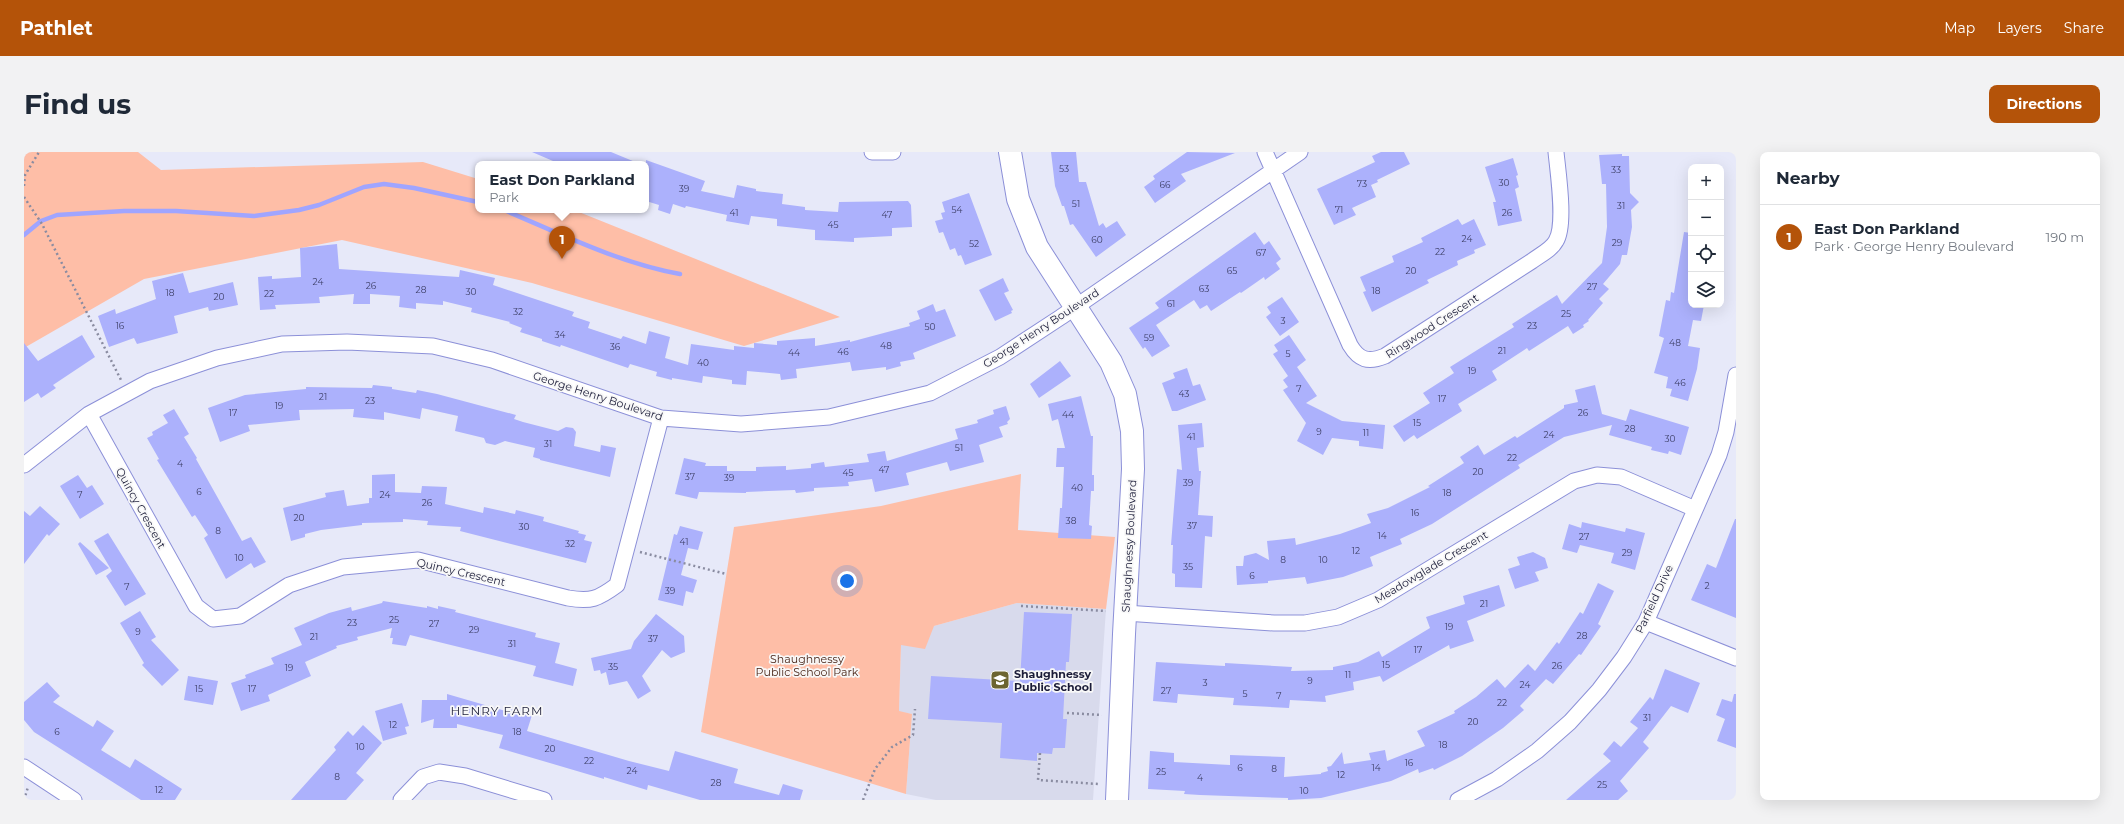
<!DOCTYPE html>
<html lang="en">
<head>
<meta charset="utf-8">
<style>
  :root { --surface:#fff; --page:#f2f2f3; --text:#1f2937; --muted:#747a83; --line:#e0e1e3; --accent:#b45309 }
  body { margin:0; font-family:Montserrat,sans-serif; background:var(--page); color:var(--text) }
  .controls { position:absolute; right:12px; top:12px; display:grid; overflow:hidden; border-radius:8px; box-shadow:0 4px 16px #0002 }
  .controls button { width:36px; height:36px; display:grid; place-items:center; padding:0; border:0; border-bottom:1px solid var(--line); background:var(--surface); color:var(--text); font:20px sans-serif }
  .you { position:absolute; left:823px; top:429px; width:14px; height:14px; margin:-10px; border:3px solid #fff; border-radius:50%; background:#1a73e8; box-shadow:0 0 0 6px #1a73e833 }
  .badge { display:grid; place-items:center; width:26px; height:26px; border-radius:50%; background:var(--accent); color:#fff; font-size:13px; font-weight:700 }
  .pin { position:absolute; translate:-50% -33px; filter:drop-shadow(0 1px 2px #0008) }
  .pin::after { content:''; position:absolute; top:21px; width:14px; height:12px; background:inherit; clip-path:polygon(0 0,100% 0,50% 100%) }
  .popup { position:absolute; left:451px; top:9px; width:174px; height:52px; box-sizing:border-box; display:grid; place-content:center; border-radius:8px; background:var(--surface); filter:drop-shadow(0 1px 3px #0005); font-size:13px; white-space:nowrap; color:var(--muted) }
  .popup b { font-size:15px; color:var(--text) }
  .popup::after { content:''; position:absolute; left:50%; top:100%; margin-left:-8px; border:8px solid transparent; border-top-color:var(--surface) }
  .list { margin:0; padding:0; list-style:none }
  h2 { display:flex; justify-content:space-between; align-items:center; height:52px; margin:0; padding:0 16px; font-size:17px }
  h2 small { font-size:13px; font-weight:400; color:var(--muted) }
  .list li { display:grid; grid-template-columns:26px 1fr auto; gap:12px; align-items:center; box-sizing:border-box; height:64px; padding:0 16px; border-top:1px solid var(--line) }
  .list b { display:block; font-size:15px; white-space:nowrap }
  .list p { margin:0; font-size:13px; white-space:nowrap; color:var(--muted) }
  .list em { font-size:13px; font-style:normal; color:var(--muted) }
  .icon { flex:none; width:22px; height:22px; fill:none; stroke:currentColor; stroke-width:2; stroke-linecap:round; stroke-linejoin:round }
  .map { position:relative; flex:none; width:1712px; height:648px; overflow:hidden; border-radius:8px }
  header { display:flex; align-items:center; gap:24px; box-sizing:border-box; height:56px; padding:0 20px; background:var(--accent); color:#fff }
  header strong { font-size:19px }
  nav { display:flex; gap:22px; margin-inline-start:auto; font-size:14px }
  .intro { display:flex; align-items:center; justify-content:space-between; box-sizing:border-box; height:96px; padding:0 24px }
  h1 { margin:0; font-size:28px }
  .button { padding:10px 18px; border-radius:8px; background:var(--accent); color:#fff; font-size:14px; font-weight:700 }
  main { display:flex; gap:24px; padding:0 24px }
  aside { flex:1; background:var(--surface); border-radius:8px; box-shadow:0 4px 16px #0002 }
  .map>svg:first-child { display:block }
  .built { fill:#d8daec }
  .green { fill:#febea7 }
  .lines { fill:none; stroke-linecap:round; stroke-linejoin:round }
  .stream { stroke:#a0a5ff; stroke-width:4.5 }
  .building { fill:#acb1fc }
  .street-casing { stroke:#8c90d8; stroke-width:17 }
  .secondary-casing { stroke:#8c90d8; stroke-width:24 }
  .path { stroke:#8a8ca1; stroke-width:2.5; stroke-dasharray:2 3; stroke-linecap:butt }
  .street { stroke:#fff; stroke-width:15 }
  .secondary { stroke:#fff; stroke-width:22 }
  .labels { text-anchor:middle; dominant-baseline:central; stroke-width:3.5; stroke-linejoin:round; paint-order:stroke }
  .number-label { font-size:9px; fill:#3f4169 }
  .street-label { font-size:11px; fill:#1b1c38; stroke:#f8f8f8 }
  .park-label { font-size:11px; fill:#431d0f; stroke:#f8f8f8 }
  .poi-label { font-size:11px; font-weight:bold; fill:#1b1c38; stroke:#f8f8f8; text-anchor:start }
  .neighbourhood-label { font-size:12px; letter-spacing:1px; fill:#1b1c38; stroke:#f8f8f8 }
</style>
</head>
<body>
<header>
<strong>Pathlet</strong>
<nav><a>Map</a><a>Layers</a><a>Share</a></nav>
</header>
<div class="intro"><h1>Find us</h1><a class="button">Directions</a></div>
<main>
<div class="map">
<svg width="1712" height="648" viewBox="0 0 1712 648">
  <rect width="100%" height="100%" fill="#e7e9f9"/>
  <path class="built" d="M993 451 1082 457 1069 648H912L882 642 888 562 875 560 877 493 910 474Z"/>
  <path class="green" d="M0 0H114L137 18 399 10 454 27V58H550L816 165 720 194 508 131 318 88 120 127 0 196Z
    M997 322 994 378 1091 385 1082 457 993 451 910 474 901 497 877 493 875 559 888 562 882 642 677 580 710 375 857 354Z"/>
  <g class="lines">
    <path class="stream" d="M480 58C537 82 595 111 656 122
      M0 83 17 69 33 63 100 59H152L230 64 275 58 295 53 340 35 360 32 390 36 454 50"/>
  </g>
  <path class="building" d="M508 0H587L616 12H536Z
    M1027 0H1052L1055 30H1062L1075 74 1079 71 1082 76 1093 69 1102 83 1072 105 1049 72 1046 73 1040 54H1038L1031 34Z
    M1163 0 1211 1 1157 22 1162 29 1131 51 1120 35 1131 27 1129 24Z
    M1357 0H1380L1386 12 1353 28 1354 30 1347 33 1352 45 1328 56 1332 63 1310 73 1293 37 1351 10 1348 4Z
    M1598 2V4H1605L1606 41 1615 50 1607 58 1608 75 1603 103H1598L1596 112 1579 132 1585 137 1575 147 1579 151 1564 168 1565 169 1559 173 1560 175 1549 182 1544 174 1505 199 1503 196 1468 219 1473 228 1434 252 1438 259 1393 287 1390 283 1380 290 1369 274 1406 251 1399 241 1430 221 1426 215 1490 175 1488 172 1533 143 1538 152 1578 111 1583 75 1582 32H1578L1575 3Z
    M1489 6 1494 23 1492 24 1495 35 1491 37 1498 69 1474 74 1469 50H1472L1461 15Z
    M622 8 681 29 677 39 710 46 713 33 732 37V39L759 42 758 52 781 55V58L814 60 815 50 884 49 887 53 888 75 868 76V84L830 86V90L791 88V78L753 74V67L727 64 725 73 702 69 703 63 662 54 661 56 649 52 646 62 634 58 635 53 622 49Z
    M945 41 968 103 941 113 937 103 934 104 931 96 926 98 919 80 915 81 911 69 919 67 917 61 921 60 918 50Z
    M1434 67 1438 73 1450 67 1462 93 1450 98 1451 101 1433 109 1434 113 1403 128 1405 131 1348 160 1339 140 1342 139 1336 125 1370 110 1368 104 1399 90 1397 86Z
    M1231 80 1240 93 1245 89 1257 107 1252 111 1256 117 1241 128 1240 125 1217 141 1216 140 1187 159 1183 153 1176 157 1170 148 1132 173 1146 194 1128 205 1121 195 1119 197 1105 176 1135 156 1131 151Z
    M1660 80 1667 81V153H1680L1677 169 1669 168 1664 194 1676 196 1673 217 1664 249 1646 244 1648 237 1642 236 1644 225 1630 221 1640 186 1635 184 1642 148 1646 149 1647 140 1650 141Z
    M313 92 315 117 435 125 436 118 471 126 469 133 550 160 548 164 566 170 564 176 597 187 599 184 622 192 625 179 646 185 641 206 664 213 667 192 710 198V194L730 196V191L753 193V189L791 186V194L826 188V190L886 174 885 171 896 167 893 159 909 152 912 160 921 157 932 184 889 201 891 207 876 210 877 214 862 218V215L828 219 826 210 772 217 773 226 757 228 756 222 723 219 722 233 708 232V228L679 224 678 231 648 226V228L632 224 633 220 606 212 604 216 537 193 536 195 518 189V187L496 180 498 176 485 171 486 170 447 160 448 156 419 149V153L392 151V157L375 155 376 144 346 142V152H329L330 142 295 145 296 151 251 153 252 157 236 158 234 125 248 124V127L277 125 276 96Z
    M159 121 165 141 209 130 214 153 185 159 184 155 150 164 154 181 113 192 110 186 85 195 74 164 91 157 92 162 132 147 128 129Z
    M979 126 985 139 980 141 989 158 987 159 988 161 971 169 955 138Z
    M1258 145 1275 170 1256 184 1242 165 1247 161 1243 155Z
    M58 183 71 205 29 233 32 236 17 246 14 241 0 250V191L14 209Z
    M1265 183 1282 208 1273 215 1293 244 1282 251 1318 269 1361 273 1359 297 1335 294V289L1308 286 1299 303 1273 289 1282 271 1259 238 1264 235 1259 228 1264 224 1249 202 1254 199 1250 193Z
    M1036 209 1047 224 1015 246 1006 232Z
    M1163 216 1169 234 1176 232 1182 248 1153 259H1148L1138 231 1151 226 1149 221Z
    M349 233 368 235V237L392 241 393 238 413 242 492 263 490 267 499 270 534 279 542 275 549 276 552 280 550 294 576 300 577 293 592 296 586 325 516 308V307L509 305 511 296 481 289 471 293 462 291 460 286 431 279 434 264 398 256 396 267 360 260V268L329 265 330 257 275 258 276 268 224 273 226 279 196 290 184 256 221 243 282 237V235L348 236Z
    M1571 233 1578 262 1602 269 1606 257 1665 275 1657 303 1645 299 1644 302 1627 298 1628 295 1585 283 1588 273 1540 285 1494 313 1496 316 1408 372 1376 387 1378 392 1346 405 1349 414 1319 425 1283 432 1281 425 1244 429V431L1213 433 1212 414H1219L1220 404 1232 401 1245 408 1243 389 1271 386 1272 393 1316 382 1347 371 1343 362 1364 356 1406 335 1404 334 1440 311 1436 305 1454 293 1460 303 1491 284 1493 286 1540 256V253L1554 250 1551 238Z
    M1057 244 1067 284H1069L1068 323H1070V339H1067L1065 373 1068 374 1067 387 1034 386 1036 356H1038L1040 315H1032L1033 296H1041L1034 267 1028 269 1024 252Z
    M982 254 986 267 983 270 984 272 975 275 979 285 955 293 960 310 926 319 923 310 882 321 885 333 851 340 848 327 824 330 825 334 790 336V339L772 341 771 338 722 340V341L675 340 673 347 651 342 660 306 682 311 681 314H703V319H732V315L762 314V318L787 316V312L800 310 801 315 845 310 843 302 861 299 863 309 934 287 931 277 954 271 953 268 970 262 969 258Z
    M150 257 165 282 160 285 173 306 172 307 218 389 227 385 242 410 230 416 227 411 202 427 180 386 184 383 171 363 168 365 133 308 135 307 123 286 129 283 128 280 144 271 139 263Z
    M1178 271 1180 295 1173 296 1175 319H1177L1174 363 1189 364 1188 385 1181 384 1178 436 1151 435V422L1148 421 1149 393H1147L1153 317 1158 318 1154 273Z
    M371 322V340L397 341 398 334 423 335 421 352 459 361 460 355 491 362 492 358 520 365 519 369 555 379 554 381 562 383 560 388 568 390 562 411 436 379 437 375 403 373 404 369 379 367V370L338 371V373L297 378 281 382V385L267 389 259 356 302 345 301 341 320 338 323 354 345 351V346H348V323Z
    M54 323 63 336 68 333 80 352 56 367 36 334Z
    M16 354 36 372 25 384 23 382 0 412V359L6 364Z
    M1711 367H1712V466L1667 448 1683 412 1692 416Z
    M1558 370 1601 380 1602 376 1621 381 1611 418 1587 411 1590 401 1556 393 1553 401 1538 397 1545 372 1557 376Z
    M656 374 679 380 674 398 664 396 657 423 673 428 669 441 662 439 659 454 634 448 650 382 653 383Z
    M84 381 122 442 101 454 82 424 88 419 70 389Z
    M56 390 85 416 72 423 54 392Z
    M1509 400 1521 406 1524 416 1511 420 1515 429 1491 437 1484 417 1496 413 1493 405Z
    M1574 431 1590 439 1574 472 1577 474 1557 503 1555 502 1529 532 1522 527 1496 554 1500 558 1479 576 1438 604 1410 618 1409 616 1395 621 1394 617 1367 629 1297 646 1264 648V646L1176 643 1160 642 1161 639 1124 637 1126 599 1150 601V610L1206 613V603L1261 605 1260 625 1297 622V621L1304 619 1303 615 1307 614 1318 600 1320 612 1347 608 1345 601 1361 598 1363 609 1401 594 1393 579 1431 561 1430 559 1452 545 1473 527 1481 536 1504 512 1511 519 1533 490 1535 492 1556 460 1559 462Z
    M1475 433 1481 454 1443 469 1450 489 1426 497 1425 493 1359 530 1356 524 1329 530 1330 538 1301 544 1302 550 1266 548 1265 556 1209 553 1210 546 1154 542 1153 551 1129 549 1132 510 1201 514V511L1268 515 1267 519 1309 518V515L1334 510 1355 499 1358 505 1406 476 1402 465 1441 452 1439 444Z
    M359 449 403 456V454L414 457V454L432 458 431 460 512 481 511 485 536 491 531 511 553 517 549 534 509 524 512 514 386 483 382 494 368 492 369 486H366L368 476 333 485 334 488 312 494 313 496 281 510 287 524 244 543 246 549 217 559 207 531 222 526 221 523 250 512 247 506 278 493 270 476 305 461 327 455 328 459 358 451Z
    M116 459 132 485 127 488 155 518 138 534 118 513 120 511 96 471Z
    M1000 460 1048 462 1045 510H1042L1039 567H1043L1041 596H1029L1028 602 1013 601V609L976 606 978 571 904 567 907 524 996 529Z
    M632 462 660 484 661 500 647 506 638 498 618 524 627 539 614 547 603 529 585 533 582 520 577 522 576 518 570 519 567 506 607 497 610 489Z
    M1641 517 1676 531 1664 561 1647 554 1619 590 1625 596 1596 629 1604 639 1594 648H1542L1587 609 1579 602 1590 589 1597 595 1614 576 1606 570 1626 545 1629 548Z
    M164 524 194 529 189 553 160 548Z
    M23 530 36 544 29 550 69 575 73 568 90 579 77 598 106 616 111 607 158 637 151 648H117L10 580 0 568V550Z
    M423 542 485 560 486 557 508 563 503 579 605 609 645 619 651 599 714 617 710 631 755 643 759 632 779 638 776 648H676L624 633 623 638 580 625V627L475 596 479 583 433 572V576H409L410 567 397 571 398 548H423Z
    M1710 542H1712V596L1693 589 1701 567 1692 563 1698 547 1708 550Z
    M378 551 385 574 381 575 383 582 359 589 351 559Z
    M339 573 358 591 332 621 340 628 322 648H267L312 598 310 595 324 579 329 584Z"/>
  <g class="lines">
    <g class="street-casing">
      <path id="street" d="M848 0H869
        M1241 0 1326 193C1335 208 1344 211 1361 204L1508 109C1516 103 1528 97 1532 89 1542 73 1534 21 1532 0
        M65 262 172 454 189 467 216 464 265 433 319 415 394 408 544 446C567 450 574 447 593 433L637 266
        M0 313 65 262 126 229 193 206 258 192 323 190 409 194 468 208 637 266 717 272 805 265 906 241 976 205 1037 165 1276 0
        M1101 461 1250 471H1281L1314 465 1354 448 1550 329 1573 323 1597 325 1671 357
        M1622 470 1712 506
        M0 615 50 648
        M377 648 399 625 415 620 441 624 520 648
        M1434 648 1473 627 1513 599 1546 570 1575 538 1600 505 1622 470 1695 303 1702 280 1712 223"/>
    </g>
    <g class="secondary-casing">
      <path id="secondary" d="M986 0 994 47 1013 95 1087 210 1101 242 1108 279 1109 317 1100 482 1093 648"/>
    </g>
    <path class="path" d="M0 34 1 23 15 0
      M0 45 18 72 97 228
      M616 400 702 422
      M997 454 1082 459
      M1043 561 1078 563
      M1016 601 1014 628 1074 632
      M0 648 4 635
      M839 648 851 617 868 595 889 583 891 557"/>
    <use href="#street" class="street"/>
    <use href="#secondary" class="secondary"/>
  </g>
  <defs>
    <g id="school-square" transform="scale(1)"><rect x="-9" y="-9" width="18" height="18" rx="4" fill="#6c6430" stroke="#f8f8f8"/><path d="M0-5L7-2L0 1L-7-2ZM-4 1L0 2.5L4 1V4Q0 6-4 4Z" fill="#fff"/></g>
  </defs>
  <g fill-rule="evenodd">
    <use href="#school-square" x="976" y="528"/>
  </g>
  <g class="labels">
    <g class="number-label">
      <text x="1040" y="16">53</text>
      <text x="1592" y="17">33</text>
      <text x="1480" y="30">30</text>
      <text x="1338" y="31">73</text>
      <text x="1141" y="32">66</text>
      <text x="660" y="36">39</text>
      <text x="1052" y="51">51</text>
      <text x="1597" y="53">31</text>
      <text x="933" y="57">54</text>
      <text x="1315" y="57">71</text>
      <text x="710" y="60">41</text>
      <text x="1483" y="60">26</text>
      <text x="863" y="62">47</text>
      <text x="809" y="72">45</text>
      <text x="1443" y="86">24</text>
      <text x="1073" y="87">60</text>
      <text x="1593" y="90">29</text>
      <text x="950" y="91">52</text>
      <text x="1416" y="99">22</text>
      <text x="1237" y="100">67</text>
      <text x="1208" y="118">65</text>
      <text x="1387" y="118">20</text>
      <text x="294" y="129">24</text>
      <text x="347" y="133">26</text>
      <text x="1568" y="134">27</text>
      <text x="1180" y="136">63</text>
      <text x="397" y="137">28</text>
      <text x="1352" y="138">18</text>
      <text x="447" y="139">30</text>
      <text x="146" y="140">18</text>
      <text x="245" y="141">22</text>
      <text x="195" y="144">20</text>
      <text x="1147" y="151">61</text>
      <text x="494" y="159">32</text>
      <text x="1542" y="161">25</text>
      <text x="1259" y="168">3</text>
      <text x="96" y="173">16</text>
      <text x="1508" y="173">23</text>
      <text x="906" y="174">50</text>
      <text x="536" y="182">34</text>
      <text x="1125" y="185">59</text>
      <text x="1651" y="190">48</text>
      <text x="862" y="193">48</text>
      <text x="591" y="194">36</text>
      <text x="1478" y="198">21</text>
      <text x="819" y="199">46</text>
      <text x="770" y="200">44</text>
      <text x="1264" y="201">5</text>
      <text x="679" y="210">40</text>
      <text x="1448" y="218">19</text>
      <text x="1656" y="230">46</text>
      <text x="1275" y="236">7</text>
      <text x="1160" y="241">43</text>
      <text x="299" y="244">21</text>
      <text x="1418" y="246">17</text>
      <text x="346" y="248">23</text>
      <text x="255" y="253">19</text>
      <text x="209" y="260">17</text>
      <text x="1559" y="260">26</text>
      <text x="1044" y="262">44</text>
      <text x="1393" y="270">15</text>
      <text x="1606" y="276">28</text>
      <text x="1295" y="279">9</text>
      <text x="1342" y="280">11</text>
      <text x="1525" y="282">24</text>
      <text x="1167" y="284">41</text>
      <text x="1646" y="286">30</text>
      <text x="524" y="291">31</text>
      <text x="935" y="295">51</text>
      <text x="1488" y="305">22</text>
      <text x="156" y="311">4</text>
      <text x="860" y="317">47</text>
      <text x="1454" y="319">20</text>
      <text x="824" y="320">45</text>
      <text x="666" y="324">37</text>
      <text x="705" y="325">39</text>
      <text x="1164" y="330">39</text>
      <text x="1053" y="335">40</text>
      <text x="175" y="339">6</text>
      <text x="1423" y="340">18</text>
      <text x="56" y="342">7</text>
      <text x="361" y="342">24</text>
      <text x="403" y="350">26</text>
      <text x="1391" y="360">16</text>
      <text x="275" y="365">20</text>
      <text x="1047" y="368">38</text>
      <text x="1168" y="373">37</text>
      <text x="500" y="374">30</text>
      <text x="194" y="378">8</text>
      <text x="1358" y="383">14</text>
      <text x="1560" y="384">27</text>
      <text x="660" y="389">41</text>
      <text x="546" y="391">32</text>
      <text x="1332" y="398">12</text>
      <text x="1603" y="400">29</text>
      <text x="215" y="405">10</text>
      <text x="1259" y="407">8</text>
      <text x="1299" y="407">10</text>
      <text x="1164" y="414">35</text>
      <text x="1228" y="423">6</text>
      <text x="1683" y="433">2</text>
      <text x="103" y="434">7</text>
      <text x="646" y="438">39</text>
      <text x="1460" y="451">21</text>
      <text x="370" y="467">25</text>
      <text x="328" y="470">23</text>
      <text x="410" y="471">27</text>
      <text x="1425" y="474">19</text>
      <text x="450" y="477">29</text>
      <text x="114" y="479">9</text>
      <text x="1558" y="483">28</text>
      <text x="290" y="484">21</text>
      <text x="629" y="486">37</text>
      <text x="488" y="491">31</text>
      <text x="1394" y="497">17</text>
      <text x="1362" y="512">15</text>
      <text x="1533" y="513">26</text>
      <text x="589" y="514">35</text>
      <text x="265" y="515">19</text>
      <text x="1324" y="522">11</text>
      <text x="1286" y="528">9</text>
      <text x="1181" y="530">3</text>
      <text x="1501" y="532">24</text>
      <text x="175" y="536">15</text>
      <text x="228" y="536">17</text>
      <text x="1142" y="538">27</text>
      <text x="1221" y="541">5</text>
      <text x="1255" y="543">7</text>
      <text x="1478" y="550">22</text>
      <text x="1623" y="565">31</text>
      <text x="1449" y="569">20</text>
      <text x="369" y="572">12</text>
      <text x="33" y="579">6</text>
      <text x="493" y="579">18</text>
      <text x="1419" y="592">18</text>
      <text x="336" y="594">10</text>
      <text x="526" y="596">20</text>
      <text x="565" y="608">22</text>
      <text x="1385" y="610">16</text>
      <text x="1216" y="615">6</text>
      <text x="1352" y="615">14</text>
      <text x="1250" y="616">8</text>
      <text x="608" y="618">24</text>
      <text x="1137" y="619">25</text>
      <text x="1317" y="622">12</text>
      <text x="313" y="624">8</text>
      <text x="1176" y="625">4</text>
      <text x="692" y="630">28</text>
      <text x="1578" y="632">25</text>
      <text x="135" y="637">12</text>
      <text x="1280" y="638">10</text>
    </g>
    <g class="street-label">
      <text transform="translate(1408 174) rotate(-33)">Ringwood Crescent</text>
      <text transform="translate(1017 176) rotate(-33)">George Henry Boulevard</text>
      <text transform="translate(574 244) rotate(18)">George Henry Boulevard</text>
      <text transform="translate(117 356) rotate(61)">Quincy Crescent</text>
      <text transform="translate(1105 394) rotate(-87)">Shaughnessy Boulevard</text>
      <text transform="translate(1407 415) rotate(-31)">Meadowglade Crescent</text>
      <text transform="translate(437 420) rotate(13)">Quincy Crescent</text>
      <text transform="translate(1630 447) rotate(-65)">Parfield Drive</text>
    </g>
    <g class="park-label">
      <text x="783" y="507">Shaughnessy<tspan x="783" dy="13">Public School Park</tspan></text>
    </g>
    <g class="poi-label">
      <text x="990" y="522">Shaughnessy<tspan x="990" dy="13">Public School</tspan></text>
    </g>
    <g class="neighbourhood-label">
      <text x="473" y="558">HENRY FARM</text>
    </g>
  </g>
</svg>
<div class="controls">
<button>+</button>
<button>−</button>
<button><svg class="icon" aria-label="locate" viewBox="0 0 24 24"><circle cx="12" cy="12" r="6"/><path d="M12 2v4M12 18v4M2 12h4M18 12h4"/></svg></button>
<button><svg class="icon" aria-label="layers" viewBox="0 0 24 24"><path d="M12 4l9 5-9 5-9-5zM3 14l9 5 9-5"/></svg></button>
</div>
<div class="you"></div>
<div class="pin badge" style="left:538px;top:107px">1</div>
<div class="popup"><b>East Don Parkland</b>Park</div>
</div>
<aside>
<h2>Nearby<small></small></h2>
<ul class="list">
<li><span class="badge">1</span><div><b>East Don Parkland</b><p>Park · George Henry Boulevard</p></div><em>190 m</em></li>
</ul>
</aside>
</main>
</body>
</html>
